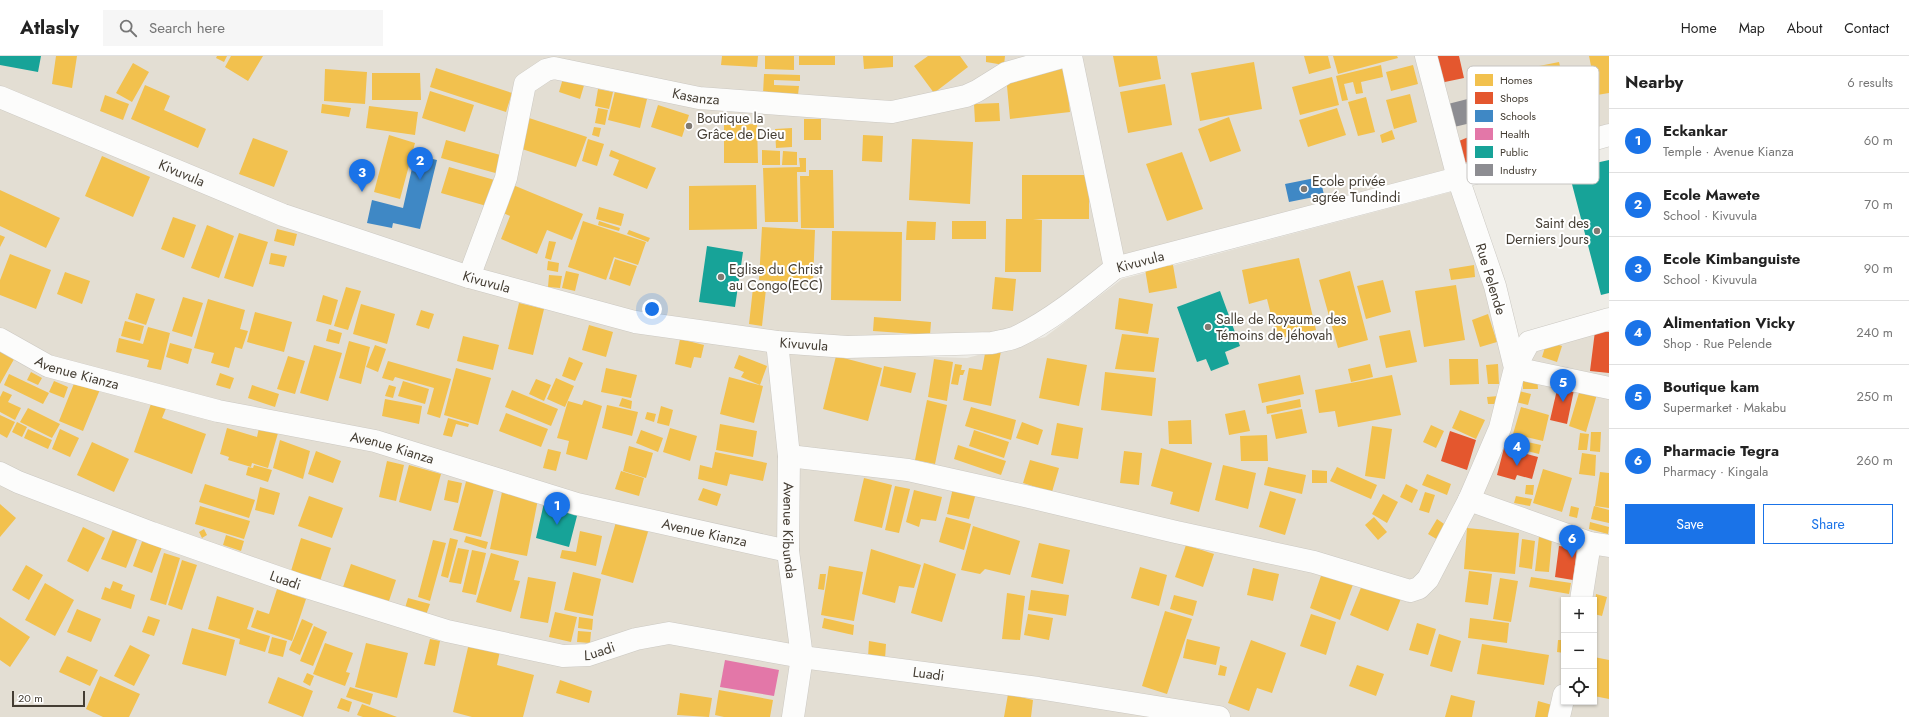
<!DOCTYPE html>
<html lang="en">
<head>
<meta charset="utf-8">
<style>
  :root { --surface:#fff; --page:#f6f6f6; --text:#222; --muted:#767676; --line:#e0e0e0; --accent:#1a73e8 }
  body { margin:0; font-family:Jost,sans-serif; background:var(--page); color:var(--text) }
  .controls { position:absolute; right:12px; bottom:12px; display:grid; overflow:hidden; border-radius:0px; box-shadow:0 1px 3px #0004 }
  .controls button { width:36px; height:36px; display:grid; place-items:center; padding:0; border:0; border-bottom:1px solid var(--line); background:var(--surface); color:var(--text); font:20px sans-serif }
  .scale { position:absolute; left:12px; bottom:10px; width:73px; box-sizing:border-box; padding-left:4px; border:2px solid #443d33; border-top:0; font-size:11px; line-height:14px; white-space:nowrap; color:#443d33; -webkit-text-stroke:3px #fff; paint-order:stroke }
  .you { position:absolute; left:652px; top:253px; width:14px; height:14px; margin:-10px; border:3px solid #fff; border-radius:50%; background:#1a73e8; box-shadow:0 0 0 6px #1a73e833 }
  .badge { display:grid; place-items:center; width:26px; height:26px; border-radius:50%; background:var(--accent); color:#fff; font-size:13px; font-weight:700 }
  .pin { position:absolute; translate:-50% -33px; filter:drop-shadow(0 1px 2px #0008) }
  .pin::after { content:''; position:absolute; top:21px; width:14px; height:12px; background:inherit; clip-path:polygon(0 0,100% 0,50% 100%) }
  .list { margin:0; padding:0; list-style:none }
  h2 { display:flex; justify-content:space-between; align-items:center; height:52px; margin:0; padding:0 16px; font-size:17px }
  h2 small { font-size:13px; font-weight:400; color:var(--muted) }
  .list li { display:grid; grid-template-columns:26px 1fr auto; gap:12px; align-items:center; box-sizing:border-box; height:64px; padding:0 16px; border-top:1px solid var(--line) }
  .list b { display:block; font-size:15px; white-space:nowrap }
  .list p { margin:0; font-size:13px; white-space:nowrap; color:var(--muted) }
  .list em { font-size:13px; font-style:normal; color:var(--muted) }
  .actions { display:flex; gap:8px; padding:12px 16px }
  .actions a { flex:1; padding:9px 0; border:1px solid var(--accent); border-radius:0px; text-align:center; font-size:14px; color:var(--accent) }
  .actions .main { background:var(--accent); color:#fff }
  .icon { flex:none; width:22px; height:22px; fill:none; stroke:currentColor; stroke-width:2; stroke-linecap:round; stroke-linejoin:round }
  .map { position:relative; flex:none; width:1609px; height:661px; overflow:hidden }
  header { display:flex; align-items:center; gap:24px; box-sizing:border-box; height:56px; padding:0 20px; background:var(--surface); border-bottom:1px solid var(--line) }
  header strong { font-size:19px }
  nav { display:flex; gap:22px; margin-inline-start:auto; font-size:14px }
  .search { width:280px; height:36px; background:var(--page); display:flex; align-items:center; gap:10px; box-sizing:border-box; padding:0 14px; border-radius:0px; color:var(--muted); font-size:15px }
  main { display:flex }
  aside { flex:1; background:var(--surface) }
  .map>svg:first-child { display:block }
  .residential { fill:#e3ded3; fill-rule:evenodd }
  .homes { fill:#f2c14e }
  .shops { fill:#e4572e }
  .schools { fill:#3f88c5 }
  .health { fill:#e377a8 }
  .public { fill:#17a398 }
  .industry { fill:#8d8d92 }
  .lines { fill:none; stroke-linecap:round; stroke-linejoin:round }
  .minor-casing { stroke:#cbc8c2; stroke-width:23 }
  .minor { stroke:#fcfcfb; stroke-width:22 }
  .poi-dot { fill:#807a72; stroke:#fff; stroke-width:1.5 }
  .labels { text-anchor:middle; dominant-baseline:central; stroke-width:4; stroke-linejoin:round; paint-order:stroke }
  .street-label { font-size:14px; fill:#443d33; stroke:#fff }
  .poi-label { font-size:14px; fill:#443d33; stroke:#fff; text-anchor:start }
  .key { fill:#fff; stroke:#c7c5c2; stroke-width:1 }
  .key-label { font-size:11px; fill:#443d33 }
</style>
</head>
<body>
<header>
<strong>Atlasly</strong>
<div class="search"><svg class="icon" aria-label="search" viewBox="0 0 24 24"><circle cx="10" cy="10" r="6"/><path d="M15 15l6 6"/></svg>Search here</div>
<nav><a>Home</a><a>Map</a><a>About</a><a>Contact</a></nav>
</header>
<main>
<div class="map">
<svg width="1609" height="661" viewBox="0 0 1609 661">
  <rect width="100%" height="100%" fill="#eeece6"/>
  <path class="residential" d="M0 0H1609V78L1115 212 1014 282 777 286 469 221 27 60 265 164 375 202 516 242 787 296 967 302 1045 281 1122 223 1462 133 1515 312 1529 286 1609 263V661H0ZM1564 544H1594V646H1564Z"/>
  <path class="homes" d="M56 0H77L72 32 52 28Z
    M217 0H227L224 6 216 2Z
    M231 0H263L248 25 225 11Z
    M722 0H758L757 11 721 9Z
    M765 0H794V14L765 13Z
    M799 0H835V9H799Z
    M863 0H893V11L864 13Z
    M928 0H960L968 11 934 37 914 10Z
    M986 0H1005L1004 9 986 6Z
    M1113 0H1157L1161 23 1119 31Z
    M1304 0H1328L1331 12 1309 18Z
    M1333 0H1397L1398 2 1338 18Z
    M1589 0H1609V37L1597 39Z
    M1254 6 1262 53 1200 65 1191 17Z
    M1559 6 1564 27 1543 31 1539 10Z
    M133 7 149 16 132 46 116 37Z
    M1381 9 1383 21 1361 26 1363 37 1356 38 1353 26 1344 28 1348 44 1342 45 1336 20Z
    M1413 9 1418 28 1391 35 1386 16Z
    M436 12 512 37 506 56 430 31Z
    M1065 12 1070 56 1010 63 1006 19Z
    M325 13 367 16 365 48 324 45Z
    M372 17H420L421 44H372Z
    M764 18 800 19V25L774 24V29L799 30 798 39 763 38Z
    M564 19 585 26 580 43 559 36Z
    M1332 21 1339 49 1300 59 1292 31Z
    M1165 28 1172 69 1128 77 1120 36Z
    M145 29 170 40 164 54 206 73 198 92 131 63Z
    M598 33 613 36 609 53 595 50Z
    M430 35 474 49 465 76 422 62Z
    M615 35 647 43 640 72 608 64Z
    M1410 38 1417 66 1394 73 1386 44Z
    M105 39 129 48 123 64 100 55Z
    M1366 41 1375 76 1358 80 1348 46Z
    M999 47 1000 65 975 66 974 48Z
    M322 48 351 52 349 61 321 57Z
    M658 49 689 59 682 81 651 71Z
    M369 50 418 56 415 79 366 72Z
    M598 52 608 54 605 69 595 67Z
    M1337 52 1346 79 1308 91 1299 64Z
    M1229 61 1241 95 1210 106 1198 73Z
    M529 62 587 81 576 111 519 92Z
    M804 63H821V84H804Z
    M757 68 758 107H724V69Z
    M594 71 601 72 599 81 592 79Z
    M792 72V91L776 92 775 73Z
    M1392 74 1395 83 1382 87 1380 79Z
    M389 79 415 87 400 143 374 136Z
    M863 79 883 80 882 106 862 105Z
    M253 82 288 95 274 131 239 118Z
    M588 83 604 88 597 110 582 105Z
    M912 83 973 86 970 148 909 144Z
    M446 84 504 100 499 118 441 102Z
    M611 94 656 112 647 133 613 119 619 104 609 100Z
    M762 94 780 95V109H762Z
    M783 95 797 96V109H782Z
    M1182 96 1203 153 1167 165 1146 108Z
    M102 100 150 121 133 161 85 140Z
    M799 102H806V116H797L798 166H765L763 112 800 111Z
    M449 111 498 125 490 151 441 137Z
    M809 114H833L834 172H801L800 120H809Z
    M1022 119H1089V163H1033L1042 164 1041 216H1005L1006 163H1022Z
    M513 129 583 158 572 184 547 174 537 198 501 183 510 160 501 156Z
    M756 129 757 173 689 174V130Z
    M0 134 60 162 46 192 0 170Z
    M599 151 624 158 621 170 596 163Z
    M173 161 196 169 184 202 161 193Z
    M583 165 646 186 638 209 614 201 606 224 568 211Z
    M599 165 620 172 619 175 598 169Z
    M907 165 936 166 935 184H906Z
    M952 165H986V183H952Z
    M207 169 234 180 219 222 191 212Z
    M762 171 815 174 813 228 759 224Z
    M277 173 297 178 294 190 274 185Z
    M629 174 650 182 648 186 627 178Z
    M832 175 902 176 901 245 831 244Z
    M239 177 268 186 253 231 224 222Z
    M0 179 5 181 0 191Z
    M549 185 556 186 551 204 545 202Z
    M271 197 287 200 284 211 269 208Z
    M10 198 51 214 36 253 0 239V224Z
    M1299 202 1316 274 1277 283 1267 243 1249 248 1242 214Z
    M615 203 637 210 630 230 609 223Z
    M548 205 559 207 558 216 547 214Z
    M1173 209 1177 232 1149 237 1145 213Z
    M1474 209 1475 221 1451 224 1449 213Z
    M566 215 579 218 575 235 562 232Z
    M1350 215 1368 284 1338 292 1319 224Z
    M65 216 90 225 82 248 57 238Z
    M549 219 562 220 560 232 548 231Z
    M995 221 1016 223 1013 255 992 253Z
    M1383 224 1391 256 1366 263 1357 230Z
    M1456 229 1465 284 1424 291 1415 235Z
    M346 231 361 235 348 274 334 270Z
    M753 232 766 233 762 270 749 268Z
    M136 237 155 243 146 269 128 263Z
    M323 239 338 244 331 269 316 265Z
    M183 241 203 247 192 281 172 275Z
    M1119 242 1153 248 1148 278 1115 273Z
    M208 243 245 254 240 273 248 275 242 293 235 291 229 312 211 307 214 297 194 292Z
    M519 247 544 253 533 299 508 293Z
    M361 248 395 258 387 288 353 278Z
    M421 254 434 258 429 273 416 269Z
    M255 256 292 266 284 296 247 286Z
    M1488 258 1497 286 1480 291 1472 264Z
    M874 261 931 266 930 279 873 275Z
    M125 265 144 270 140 285 121 280Z
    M589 269 613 276 606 301 582 294Z
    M148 271 170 277 161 314 147 311 149 304 116 296 119 282 143 288Z
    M329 273 342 277 339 288 326 285Z
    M1410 274 1417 306 1386 312 1379 280Z
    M1122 278 1159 282 1154 316 1115 313Z
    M463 280 499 289 493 314 457 305Z
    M680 283 704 289 701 302 694 301 691 312 675 308Z
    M349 285 370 291 361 328 339 322Z
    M1547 285 1562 290 1557 306 1542 301Z
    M170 287 192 293 188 308 166 301Z
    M0 289 17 298 0 328Z
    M314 289 342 297 328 345 300 337Z
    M375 289 386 293 378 316 366 311Z
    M986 292 1001 295 991 350 963 344 969 312 982 314Z
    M739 299 767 310 760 329 741 321 744 316 734 312Z
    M288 300 305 305 295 338 277 333Z
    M836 300 882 312 868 365 823 353Z
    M569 301 583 307 575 325 562 320Z
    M1047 302 1087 309 1079 350 1039 342Z
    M934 303 953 306 947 345 928 341Z
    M1449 303H1478L1479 328 1450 329Z
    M388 305 451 323 440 362 427 358 434 332 395 321 393 325 382 322Z
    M955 308 962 309 961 314H965L963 319H960L958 329 951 328Z
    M1370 308 1373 321 1351 326 1348 313Z
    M1498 308 1499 328H1488L1486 309Z
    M884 310 916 317 911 337 880 330Z
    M456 312 491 322 478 369 444 359Z
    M606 312 637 319 631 342 601 336Z
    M31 316 42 322 38 329 27 324Z
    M1105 316 1156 322 1152 360 1101 354Z
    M220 317 234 322 230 333 216 329Z
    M9 318 49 337 43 348 4 329Z
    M1300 319 1304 338 1262 347 1258 328Z
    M1392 319 1401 359 1338 371 1335 355 1319 357 1315 334Z
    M77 320 101 331 83 375 59 365Z
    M1523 320H1537L1538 333H1523Z
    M729 321 763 330 754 367 720 358Z
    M556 322 574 330 565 351 547 343Z
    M536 323 551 329 544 345 529 338Z
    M54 325 68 331 64 342 49 336Z
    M403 325 429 333 425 348 398 340Z
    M252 329 279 338 275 351 248 342Z
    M389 329 396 331 393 342 385 340Z
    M1581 330 1598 335 1586 376 1569 370Z
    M512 334 558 353 551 370 505 351Z
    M3 335 12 339 8 346 21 352 15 364 0 356V341Z
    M1519 335 1531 338 1528 349 1516 346Z
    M1499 340 1500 348H1488L1487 341Z
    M622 342 632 345 631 353 619 350Z
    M385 343 422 350 419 368 382 360Z
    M1300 343 1301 351 1267 358 1266 350Z
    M584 344 602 350 587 404 566 398 569 385 557 382 568 345 582 349Z
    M927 344 947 349 935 408 915 404Z
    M152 345 167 350 162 362 206 378 192 418 134 396Z
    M607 349 638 356 632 380 602 372Z
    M661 350 673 354 669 370 657 367Z
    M971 351 1016 364 1011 384 965 370Z
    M1521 351 1549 359 1543 385 1513 378Z
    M28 352 60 368 52 382 20 366Z
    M1302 353 1307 377 1276 383 1271 359Z
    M1245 354 1250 375 1229 379 1225 358Z
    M1460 354 1485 364 1476 383 1452 372Z
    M647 356 656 358 654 366 645 363Z
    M506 357 548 373 541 391 499 375Z
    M0 359 15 366 7 382 0 378Z
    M448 362 469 368 468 371 456 368 452 381 443 379Z
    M1191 364 1192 388H1169L1168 365Z
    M17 366 27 371 22 381 12 376Z
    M1022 366 1043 374 1038 389 1016 382Z
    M1057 367 1083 372 1078 403 1051 399Z
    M720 368 757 375 753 401 716 394Z
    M1431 369 1444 375 1436 392 1423 386Z
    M1372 370 1392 373 1385 423 1365 420Z
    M227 372 257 381 259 372 278 377 268 412 252 407 251 411 228 404 229 401 220 398Z
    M670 372 697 380 690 405 663 396Z
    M28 373 52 384 48 393 24 382Z
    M60 373 79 382 70 401 52 393Z
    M641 374 663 382 658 396 636 387Z
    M974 374 1009 386 1004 402 969 390Z
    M1591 376H1601L1600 396 1590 395Z
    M1580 377 1589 378 1587 394H1578Z
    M1267 379 1268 405H1241L1240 380Z
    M1505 381 1541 389 1539 398 1503 389Z
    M280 384 310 395 303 423 273 412Z
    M92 386 129 403 114 436 77 419Z
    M958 389 1006 405 1001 419 954 403Z
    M629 390 653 397 646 422 623 415Z
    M1161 392 1212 407 1199 456 1170 448 1173 436 1151 430Z
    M548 393 561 396 556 415 543 412Z
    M316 395 341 405 333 427 308 418Z
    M1124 395 1142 397 1139 429 1120 427Z
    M715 396 767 407 763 425 730 418 727 430 698 423 700 409 712 412Z
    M1582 397 1596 399 1595 420 1579 418Z
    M1030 404 1059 412 1052 436 1023 427Z
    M387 405 404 409 396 445 379 441Z
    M254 409 272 414 268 426 246 419 248 411 253 412Z
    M409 409 441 418 431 455 399 446Z
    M1223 409 1256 417 1248 453 1215 444Z
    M1268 411 1306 419 1302 438 1264 429Z
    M1337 411 1377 429 1371 443 1330 425Z
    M1543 413 1572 422 1562 456 1533 447Z
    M1312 414 1327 415V427H1312Z
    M621 415 644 422 639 440 615 433Z
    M1600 416 1609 417V452L1595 450Z
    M1427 418 1451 428 1447 439 1422 429Z
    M467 422 495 429 481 481 453 474Z
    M864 422 892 429 882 472 854 465Z
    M448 424 462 427 458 447 444 444Z
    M205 428 255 444 249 462 199 446Z
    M1406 428 1418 434 1412 447 1400 441Z
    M1526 429H1534L1533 439 1525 438Z
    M895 430 910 433 899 477 885 474Z
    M260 431 280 437 274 459 255 454Z
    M703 432 721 438 717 450 698 444Z
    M953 432 976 437 969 463 947 458Z
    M914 434 942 441 936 465 921 463 919 471 906 466Z
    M1270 435 1296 443 1285 479 1259 471Z
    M502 436 539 438 527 500 490 493Z
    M1425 436 1435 439 1429 457 1419 454Z
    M1383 438 1398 446 1387 467 1372 458Z
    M309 440 343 452 332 482 298 470Z
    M1516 440 1532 443 1530 450 1514 447Z
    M0 448 16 462 0 481Z
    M200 450 250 465 244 483 195 468Z
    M1571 450 1579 452 1577 462 1569 460Z
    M1594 450 1609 454V467L1591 463Z
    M618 459 650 469 633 527 601 518Z
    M946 461 971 468 964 494 939 486Z
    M1374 461 1387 476 1378 484 1365 469Z
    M1437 463 1447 470 1438 484 1428 478Z
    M1590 466 1609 471 1608 478 1589 473Z
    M973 470 1020 485 1010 519 985 513 980 518 961 514Z
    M83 471 105 482 88 516 67 505Z
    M114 471 138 481 126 512 101 503Z
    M1467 472 1519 477 1515 518 1464 513Z
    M204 473 207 479 202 482 199 476Z
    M580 475 602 480 596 510 560 502 562 494 576 496Z
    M226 479 244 485 241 495 223 489Z
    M466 480 488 486 486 493 464 486Z
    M1539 480 1552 482 1549 516 1535 515Z
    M301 482 331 492 320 525 291 515Z
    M450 482 458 484 448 522 441 520Z
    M143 483 162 491 152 517 133 510Z
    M1522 483 1535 485 1532 513 1519 511Z
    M433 484 446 487 430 545 418 541Z
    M1039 487 1070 494 1063 528 1031 521Z
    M1186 489 1214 498 1203 531 1175 521Z
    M458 492 469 494 461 528 449 526Z
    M871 493 921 509 914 532 899 530 895 547 862 538Z
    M472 494 486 497 476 539 462 536Z
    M164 497 180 502 166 549 150 544Z
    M491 497 519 505 514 524 520 525 511 556 476 546Z
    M182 504 197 509 182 554 168 549Z
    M924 507 956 518 942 566 911 557Z
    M351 508 396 524 388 548 343 531Z
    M26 509 43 519 29 544 12 534Z
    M829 510 863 516 854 565 821 559Z
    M1140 511 1167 519 1159 550 1131 542Z
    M1324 511 1355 523 1340 564 1310 552Z
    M1253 512 1279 518 1273 545 1247 539Z
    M1469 515 1492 518 1488 549 1465 546Z
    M573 516 601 523 593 560 564 554Z
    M820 518H826L824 534 818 533Z
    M528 521 556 526 548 567 520 562Z
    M1531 521 1571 527 1569 538 1529 531Z
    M1500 522 1518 525 1511 566 1493 563Z
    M1364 524 1402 540 1388 575 1350 559Z
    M113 525 123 529 121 534 135 539 131 553 101 543 105 531 110 533Z
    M45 527 74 544 55 580 25 564Z
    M277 533 306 543 292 585 251 571 257 554 269 558Z
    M1031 534 1069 539 1066 560 1028 554Z
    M1007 537 1025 540 1020 584 1002 583Z
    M1596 538 1607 541 1602 560 1594 558Z
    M1174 539 1197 545 1193 560 1170 553Z
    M217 540 254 552 247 573 270 580 265 596 239 588 240 583 208 573Z
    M408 542 430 548 426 559 405 552Z
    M77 553 101 563 91 586 67 576Z
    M1165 555 1192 563 1167 638 1142 630Z
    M555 556 577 561 571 586 549 581Z
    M1028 558 1053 562 1049 584 1024 579Z
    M1311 558 1336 566 1326 599 1300 590Z
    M148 560 160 564 154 580 142 576Z
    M0 561 30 581 10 611 0 604Z
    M579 561 593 563 592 574 578 572Z
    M824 562 854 569 853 579 822 572Z
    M1470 562 1509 567 1507 587 1468 582Z
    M302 563 313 568 300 599 289 594Z
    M1417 567 1436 573 1428 599 1409 594Z
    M314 570 327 576 313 610 300 605Z
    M192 572 235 584 226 620 182 608Z
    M578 575 591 576 590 587 577 586Z
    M1439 578 1461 585 1452 616 1430 610Z
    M272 581 287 585 283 601 268 597Z
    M430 583 440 585 435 610 424 608Z
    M1187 583 1220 591 1216 609 1183 602Z
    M1251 584 1286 597 1272 637 1257 632 1249 655 1228 647Z
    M1558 584H1564V597L1557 596Z
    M869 585 886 588 885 603 868 601Z
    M325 587 353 597 346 616 350 617 345 630 313 618Z
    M366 587 408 597 397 642 355 631Z
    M469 587 500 595 497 609 534 619 523 661H472L453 656Z
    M1482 588 1549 599 1544 629 1477 618Z
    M130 589 150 599 134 630 114 620Z
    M67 600 98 614 90 630 59 616Z
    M1594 601 1609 604V643L1594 640Z
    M1220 609 1227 611 1225 620 1218 619Z
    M1357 609 1384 618 1376 640 1349 630Z
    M307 617 314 620 310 630 303 626Z
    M100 620 140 638 129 661H103L86 653Z
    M278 621 313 635 303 661 268 647Z
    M560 624 592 635 589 647 556 637Z
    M350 631 373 638 370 649 346 641Z
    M719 634 773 644 770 661H724L715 659Z
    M680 637 712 642 709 661 677 659Z
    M1008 638 1033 644 1031 661H1004Z
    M1451 639 1475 645 1472 661H1445Z
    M341 642 352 646 349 656 337 652Z
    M1538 645 1552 649 1550 661H1535Z
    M362 648 397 661H363L357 659Z"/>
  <path class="shops" d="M1435 0H1459L1464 22 1440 27Z
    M1471 80 1479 102 1462 108 1454 87Z
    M1595 275 1609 276V317L1590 315Z
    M1559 325 1575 329 1567 368 1550 364Z
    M1450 375 1476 384 1467 414 1441 405Z
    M1504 392 1538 401 1532 423 1517 419 1515 424 1497 419Z
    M1559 490 1577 492 1573 524 1555 521Z"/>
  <path class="schools" d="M415 99 437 104 420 173 393 167 392 172 367 167 372 144 403 152Z
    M1320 121 1324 139 1289 146 1285 128Z"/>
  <path class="health" d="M725 604 779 614 774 640 720 631Z"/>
  <path class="public" d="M0 0H41L38 16 0 9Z
    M1609 104V237L1601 239 1568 113Z
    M707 190 743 196 735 251 699 246Z
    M1220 235 1240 290 1225 296 1229 308 1211 315 1206 303 1197 306 1177 251Z
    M544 447 578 456 569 491 536 482Z"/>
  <path class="industry" d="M1487 38 1492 62 1454 71 1448 48Z"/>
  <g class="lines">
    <g class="minor-casing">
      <g id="minor">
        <path d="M1071 0 1115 212"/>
        <path id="s1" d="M0 41 283 159 469 221 635 266 777 286 847 291 992 287C999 285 1009 284 1016 281 1052 264 1084 237 1115 212L1458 122 1609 79"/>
        <path id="s2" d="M469 221 506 122 525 28 546 14 554 12 699 42 876 55 892 56 966 40 977 35 1006 17 1066 0"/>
        <path d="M1609 263 1529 286 1515 312 1609 332"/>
        <path id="s3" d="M0 283 48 310 218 355 375 385 577 448 788 495"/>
        <path id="s4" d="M777 286 789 400 788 495 802 601 793 661"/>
        <path d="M789 400 908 414 1025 440 1176 476 1314 506 1410 535 1419 532 1428 523 1469 444 1500 372 1515 312 1495 230 1458 122 1426 0"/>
        <path id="s5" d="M0 417 18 426 152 477 297 528 447 575 563 600 588 599 636 583 669 577 802 601 1038 632 1219 661"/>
        <path d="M1469 444 1590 487 1609 490"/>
        <path d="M1581 544 1590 487"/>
        <path d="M1559 661 1564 639"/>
      </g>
    </g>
    <use href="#minor" class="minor"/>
  </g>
  <g class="poi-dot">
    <circle cx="689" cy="70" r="4"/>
    <circle cx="1304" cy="133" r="4"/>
    <circle cx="1597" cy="175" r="4"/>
    <circle cx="721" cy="221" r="4"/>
    <circle cx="1208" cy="271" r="4"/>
  </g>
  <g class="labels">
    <g class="street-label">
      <text stroke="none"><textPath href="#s2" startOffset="380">Kasanza</textPath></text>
      <text stroke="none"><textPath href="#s1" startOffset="197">Kivuvula</textPath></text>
      <text stroke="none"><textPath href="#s1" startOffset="1205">Kivuvula</textPath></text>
      <text transform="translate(1491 223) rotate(73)">Rue Pelende</text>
      <text stroke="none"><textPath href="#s1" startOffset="521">Kivuvula</textPath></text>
      <text stroke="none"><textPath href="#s1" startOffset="845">Kivuvula</textPath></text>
      <text stroke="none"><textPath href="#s3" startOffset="85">Avenue Kianza</textPath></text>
      <text stroke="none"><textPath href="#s3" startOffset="409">Avenue Kianza</textPath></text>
      <text stroke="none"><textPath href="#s4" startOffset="189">Avenue Kibunda</textPath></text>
      <text stroke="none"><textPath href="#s3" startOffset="733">Avenue Kianza</textPath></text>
      <text stroke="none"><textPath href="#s5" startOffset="305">Luadi</textPath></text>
      <text stroke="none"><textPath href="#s5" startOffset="630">Luadi</textPath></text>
      <text stroke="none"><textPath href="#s5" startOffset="965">Luadi</textPath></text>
    </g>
    <g class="poi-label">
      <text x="697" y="62">Boutique la<tspan x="697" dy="16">Grâce de Dieu</tspan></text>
      <text x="1312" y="125">Ecole privée<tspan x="1312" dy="16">agrée Tundindi</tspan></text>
      <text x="1589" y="167" text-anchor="end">Saint des<tspan x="1589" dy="16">Derniers Jours</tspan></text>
      <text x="729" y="213">Eglise du Christ<tspan x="729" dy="16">au Congo(ECC)</tspan></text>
      <text x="1216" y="263">Salle de Royaume des<tspan x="1216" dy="16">Témoins de Jéhovah</tspan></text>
    </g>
  </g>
  <rect x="1467" y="10" width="132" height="118" rx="6" class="key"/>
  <rect x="1475" y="18" width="18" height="12" fill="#f2c14e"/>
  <rect x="1475" y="36" width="18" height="12" fill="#e4572e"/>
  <rect x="1475" y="54" width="18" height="12" fill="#3f88c5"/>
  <rect x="1475" y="72" width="18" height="12" fill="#e377a8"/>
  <rect x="1475" y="90" width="18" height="12" fill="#17a398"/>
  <rect x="1475" y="108" width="18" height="12" fill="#8d8d92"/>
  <g class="key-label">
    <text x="1500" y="28">Homes</text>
    <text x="1500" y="46">Shops</text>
    <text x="1500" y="64">Schools</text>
    <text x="1500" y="82">Health</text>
    <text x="1500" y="100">Public</text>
    <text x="1500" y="118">Industry</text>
  </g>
</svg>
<div class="controls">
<button>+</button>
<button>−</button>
<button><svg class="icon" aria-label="locate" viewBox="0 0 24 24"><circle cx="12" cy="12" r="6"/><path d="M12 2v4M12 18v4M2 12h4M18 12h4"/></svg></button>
</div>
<div class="scale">20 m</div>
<div class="you"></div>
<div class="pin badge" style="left:557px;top:469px">1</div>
<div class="pin badge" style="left:420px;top:124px">2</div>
<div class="pin badge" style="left:362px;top:136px">3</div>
<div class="pin badge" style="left:1517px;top:410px">4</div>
<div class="pin badge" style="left:1563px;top:346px">5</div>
<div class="pin badge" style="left:1572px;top:502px">6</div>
</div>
<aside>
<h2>Nearby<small>6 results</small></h2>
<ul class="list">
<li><span class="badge">1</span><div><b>Eckankar</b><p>Temple · Avenue Kianza</p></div><em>60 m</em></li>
<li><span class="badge">2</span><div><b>Ecole Mawete</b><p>School · Kivuvula</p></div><em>70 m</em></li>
<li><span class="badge">3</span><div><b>Ecole Kimbanguiste</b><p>School · Kivuvula</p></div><em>90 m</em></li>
<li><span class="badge">4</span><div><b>Alimentation Vicky</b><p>Shop · Rue Pelende</p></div><em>240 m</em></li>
<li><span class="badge">5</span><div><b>Boutique kam</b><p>Supermarket · Makabu</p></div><em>250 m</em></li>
<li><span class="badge">6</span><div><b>Pharmacie Tegra</b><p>Pharmacy · Kingala</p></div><em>260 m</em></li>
</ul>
<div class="actions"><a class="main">Save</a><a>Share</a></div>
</aside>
</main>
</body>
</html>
